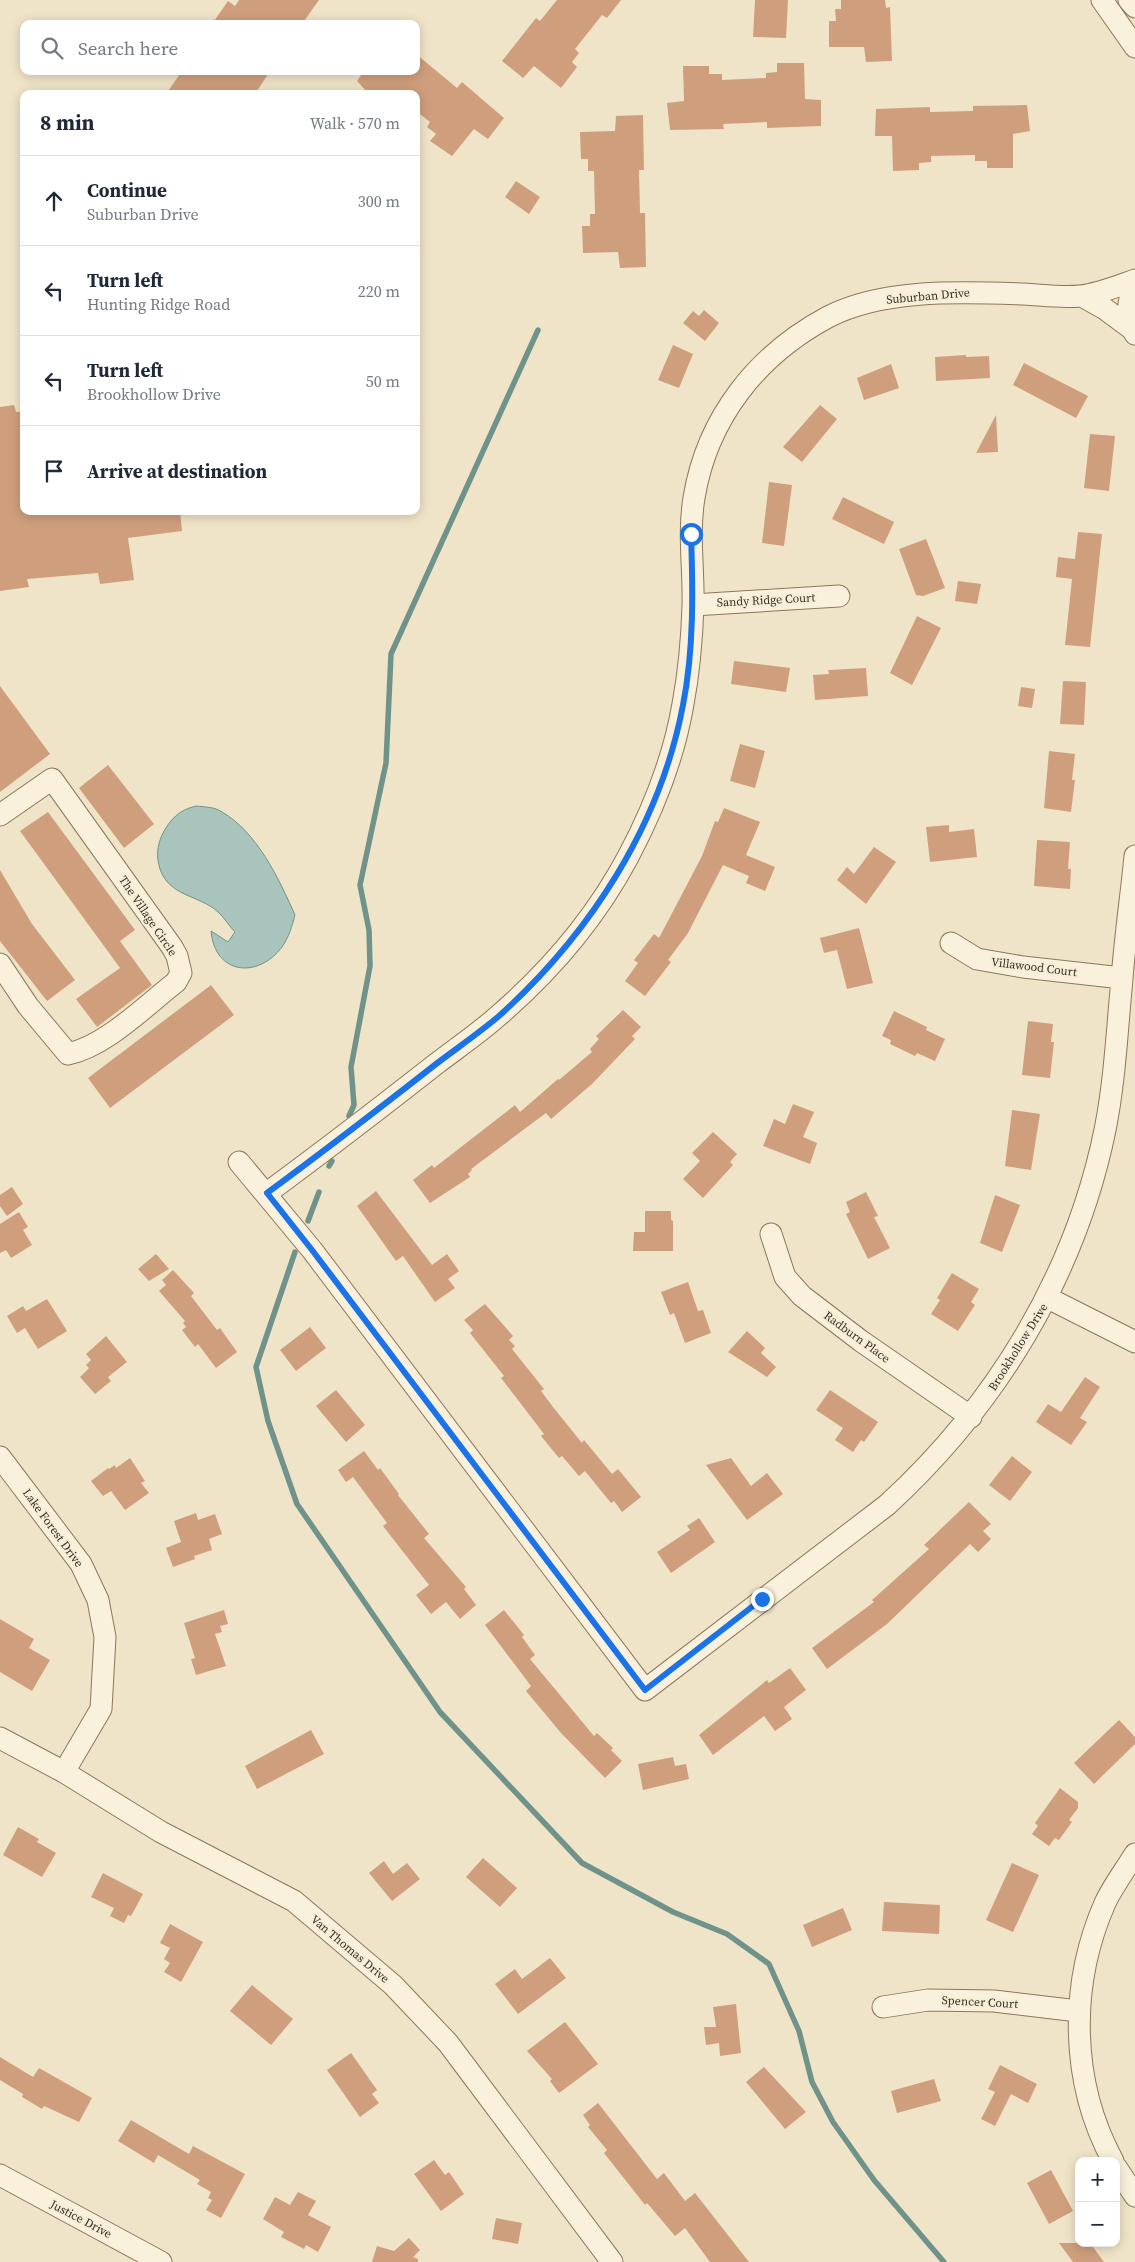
<!DOCTYPE html>
<html lang="en">
<head>
<meta charset="utf-8">
<style>
  :root { --surface:#fff; --page:#f6f6f7; --text:#1f2937; --muted:#747a83; --line:#e0e1e3 }
  body { margin:0; font-family:"Source Serif 4",serif; background:var(--page); color:var(--text) }
  .controls { position:absolute; right:15px; bottom:15px; display:grid; overflow:hidden; border-radius:10px; box-shadow:0 2px 12px #0003 }
  .controls button { width:45px; height:45px; display:grid; place-items:center; padding:0; border:0; border-bottom:1px solid var(--line); background:var(--surface); color:var(--text); font:25px sans-serif }
  .stop { position:absolute; width:15px; height:15px; margin:-11px; border:4px solid #1a73e8; border-radius:50%; background:#fff }
  .stop.end { background:#1a73e8; border-color:#fff; box-shadow:0 1px 5px #0008 }
  .list { margin:0; padding:0; list-style:none }
  h2 { display:flex; justify-content:space-between; align-items:center; height:65px; margin:0; padding:0 20px; font-size:21px }
  h2 small { font-size:16px; font-weight:400; color:var(--muted) }
  .list li { display:grid; grid-template-columns:32px 1fr auto; gap:15px; align-items:center; box-sizing:border-box; height:90px; padding:0 20px; border-top:1px solid var(--line) }
  .list b { display:block; font-size:19px; white-space:nowrap }
  .list p { margin:0; font-size:16px; white-space:nowrap; color:var(--muted) }
  .list em { font-size:16px; font-style:normal; color:var(--muted) }
  .icon { flex:none; width:28px; height:28px; fill:none; stroke:currentColor; stroke-width:2; stroke-linecap:round; stroke-linejoin:round }
  .map { position:relative; flex:none; width:1135px; height:2262px; overflow:hidden }
  .search { position:absolute; background:var(--surface); box-shadow:0 2px 12px #0003; left:20px; top:20px; width:400px; height:55px; display:flex; align-items:center; gap:12px; box-sizing:border-box; padding:0 18px; border-radius:10px; color:var(--muted); font-size:19px }
  .panel { position:absolute; background:var(--surface); box-shadow:0 2px 12px #0003; left:20px; top:90px; width:400px; height:425px; border-radius:10px }
  .map>svg:first-child { display:block }
  .water { fill:#a9c4bc; stroke:#6f938a }
  .lines { fill:none; stroke-linecap:round; stroke-linejoin:round }
  .stream { stroke:#6f938a; stroke-width:5.5 }
  .building { fill:#cf9f7d }
  .minor-casing { stroke:#8d765c; stroke-width:23 }
  .minor { stroke:#faf1dc; stroke-width:21 }
  .route { stroke:#1a73e8; stroke-width:6 }
  .labels { text-anchor:middle; dominant-baseline:central; stroke-width:5; stroke-linejoin:round; paint-order:stroke }
  .street-label { font-size:12px; fill:#3d2e20; stroke:#f7eed8 }
</style>
</head>
<body>
<div class="map">
<svg width="1135" height="2262" viewBox="0 0 1135 2262">
  <rect width="100%" height="100%" fill="#f0e4c8"/>
  <path class="water" d="M196 806C205 807 215 807 222 812 257 832 279 879 295 915 292 926 289 937 282 947 258 979 215 975 211 931L228 942 235 932C229 926 224 917 217 911 198 895 169 896 160 869 156 856 157 847 162 835 170 819 179 810 196 806Z"/>
  <g class="lines">
    <path class="stream" d="M349 1116 354 1105 351 1067 370 966 369 930 360 885 386 763 391 654 538 330
      M329 1166 332 1161
      M308 1221 319 1192
      M295 1252 256 1367 268 1421 297 1504 440 1712 582 1863 673 1912 727 1934 769 1964 799 2031 812 2082 833 2122 874 2180 944 2262"/>
  </g>
  <path class="building" d="M239 0H319L302 24H212L228 1 235 6Z
    M557 0H621L607 18 602 15 575 49 579 53 572 62 577 67 561 88 534 66 523 78 502 61 536 18 540 21Z
    M755 0H788L786 38 753 37Z
    M841 0H885L886 8 890 7 892 61 866 62 864 47H829V21H836L835 9H841Z
    M416 54 457 88 462 82 504 118 488 139 474 129 452 156 430 141 436 134 427 127 430 122 416 111V94H369L357 81 364 71H416Z
    M777 63H804L805 99 821 100V126L767 128V122L723 124 724 129 670 130 667 103 684 101 683 66H709V74H722V80L766 78V73L777 72Z
    M182 71H270L255 94H166Z
    M1027 105 1030 131 1013 134V168H987V161H975V155L931 156V162L919 163V170L893 171 892 136H875L876 109 930 107V112L973 111V106Z
    M643 115 644 170H639L640 213H645L646 267 620 268 618 252 583 253 582 226H590V214H595L594 171H588V159H581L580 132 615 131 616 116Z
    M516 181 540 197 529 214 505 197Z
    M704 310 719 323 705 341 683 323 693 311 699 316Z
    M673 345 693 354 679 388 658 380Z
    M966 355V357L989 356 990 378 936 381 935 357Z
    M1024 363 1088 396 1076 418 1013 385Z
    M891 364 899 388 864 400 857 378Z
    M14 405 16 412H24V511H180L182 531 128 538 134 580 100 584 98 573 27 579 29 587 0 591V407Z
    M820 405 837 419 802 462 783 447Z
    M996 415 998 452 976 453Z
    M1090 434 1115 436 1109 491 1084 488Z
    M769 482 792 485 784 546 762 543Z
    M843 497 894 522 884 544 832 519Z
    M1078 532 1102 534 1090 647 1065 645 1072 579 1056 577 1058 557 1075 559Z
    M926 539 945 588 923 596 916 595 899 549Z
    M958 581 981 584 977 604 955 601Z
    M917 616 941 628 912 685 890 673Z
    M734 661 790 668 786 692 731 684Z
    M866 668 868 696 815 700 813 675 829 674 828 670Z
    M1063 681 1086 682 1084 725 1060 724Z
    M0 686 50 754 0 792Z
    M1021 687 1035 689 1032 708 1018 706Z
    M740 744 765 751 755 788 730 781Z
    M1049 751 1075 754 1072 780H1075L1071 812 1044 808Z
    M108 765 154 824 124 848 79 788Z
    M724 808 760 822 746 855 775 867 765 891 746 883 749 876 723 865 688 933 668 960 671 962 645 996 625 981 638 963 634 960 654 934 659 938 702 856 715 821 718 822Z
    M48 812 135 930 120 941 152 985 97 1027 76 999 120 968 20 831Z
    M949 825V832L974 829 977 857 930 862 926 827Z
    M1037 840 1070 842 1068 869H1071L1070 889 1034 886Z
    M874 847 896 862 866 904 837 880 847 867 854 874Z
    M0 870 32 924 75 980 47 1001 0 941Z
    M859 928 873 983 847 989 837 950 824 953 820 938Z
    M211 985 234 1015 110 1108 88 1078Z
    M623 1010 641 1027 632 1036 635 1039 592 1084 551 1119 546 1113 471 1169 472 1170 468 1174 470 1177 430 1203 413 1180 432 1165 434 1168 515 1105 520 1112 558 1079 559 1080 592 1052 590 1049 599 1039 596 1036Z
    M894 1011 927 1027 926 1030 945 1039 935 1061 917 1053 915 1056 890 1044 891 1040 882 1036Z
    M1028 1021 1053 1024 1051 1042H1054L1050 1078 1022 1075Z
    M793 1104 814 1112 803 1137 817 1143 810 1164 763 1146 774 1119 785 1124Z
    M1012 1110 1040 1114 1031 1170 1005 1166Z
    M713 1132 737 1154 730 1162 733 1165 703 1198 683 1179 700 1161 692 1153Z
    M12 1187 23 1204 7 1216 0 1206V1195Z
    M376 1191 432 1265 447 1254 459 1271 448 1279 455 1288 435 1302 403 1256 396 1261 357 1206Z
    M866 1192 878 1216 874 1217 890 1248 868 1259 846 1214 850 1212 846 1202Z
    M995 1195 1020 1205 1002 1252 980 1243Z
    M645 1211H671V1220L673 1221V1251H633L634 1232H645Z
    M19 1212 28 1227 23 1230 32 1245 11 1258 6 1250 0 1253V1224Z
    M156 1254 169 1269 149 1281 138 1269Z
    M173 1270 194 1293 191 1296 217 1330 220 1328 237 1352 216 1368 198 1344 195 1347 182 1330 186 1327 183 1323 185 1321 159 1291 166 1285 162 1280Z
    M952 1273 979 1289 971 1302 975 1305 958 1331 931 1314 940 1300 937 1298Z
    M688 1282 698 1311 703 1310 711 1333 685 1343 674 1313 670 1315 661 1292Z
    M47 1299 67 1331 38 1349 25 1328 17 1333 7 1316 23 1306 26 1311Z
    M485 1304 513 1336 509 1340 515 1346 512 1349 544 1389 541 1391 553 1407 582 1443 584 1440 612 1474 618 1469 641 1497 622 1512 614 1501 611 1503 585 1471 579 1476 562 1456 559 1458 541 1436 544 1434 501 1378 504 1376 470 1333 473 1330 464 1320Z
    M310 1327 326 1348 296 1371 280 1350Z
    M747 1331 765 1348 761 1353 776 1367 767 1377 728 1352Z
    M106 1336 127 1362 108 1377 111 1381 95 1394 80 1377 89 1368 86 1365 91 1360 86 1354Z
    M1085 1377 1100 1387 1080 1418 1087 1422 1071 1445 1036 1422 1048 1404 1061 1412Z
    M336 1390 365 1425 346 1442 316 1406Z
    M830 1390 878 1422 864 1442 861 1440 853 1452 835 1440 843 1428 816 1410Z
    M364 1451 378 1470 380 1468 399 1494 398 1495 429 1534 424 1538 466 1587 464 1589 476 1605 460 1619 446 1602 431 1614 416 1595 429 1585 383 1526 387 1523 353 1477 346 1482 338 1470Z
    M1012 1456 1032 1472 1010 1501 989 1485Z
    M130 1458 145 1481 141 1483 149 1493 125 1510 111 1491 103 1496 91 1481 108 1468 109 1469 115 1465 116 1468Z
    M731 1458 751 1486 767 1473 783 1494 747 1520 706 1465Z
    M969 1502 991 1524 983 1531 991 1539 978 1552 970 1544 887 1624 827 1669 812 1648 874 1602 872 1600 929 1549 924 1545Z
    M196 1513 198 1520 215 1514 222 1534 209 1539 212 1550 194 1556 195 1559 173 1567 166 1548 181 1542 174 1521Z
    M699 1518 715 1542 671 1573 657 1552 690 1530 687 1526Z
    M224 1610 228 1624 220 1626 222 1632 215 1634 226 1666 196 1675 191 1659 195 1658 184 1623Z
    M504 1610 524 1635 522 1637 535 1655 530 1659 594 1736 597 1733 613 1748 611 1750 622 1761 605 1778 561 1733 526 1691 531 1686 485 1625Z
    M0 1619 34 1639 29 1648 50 1660 32 1691 0 1672Z
    M790 1668 806 1690 784 1707 792 1719 775 1731 764 1716 713 1755 699 1735 767 1680 769 1683Z
    M1119 1720 1135 1737V1744L1094 1784 1074 1763Z
    M311 1730 324 1754 257 1789 245 1766Z
    M673 1757 675 1766 686 1764 689 1779 643 1790 638 1764Z
    M1060 1788 1078 1802V1808L1069 1820 1072 1822 1059 1840 1055 1838 1049 1846 1032 1834 1038 1826 1035 1823Z
    M18 1827 39 1839 37 1842 56 1853 42 1877 3 1855Z
    M483 1858 517 1888 500 1907 466 1877Z
    M384 1861 393 1874 407 1863 420 1879 392 1901 369 1873Z
    M1012 1863 1039 1875 1013 1932 986 1920Z
    M103 1873 143 1894 131 1916 128 1915 124 1923 110 1916 114 1908 91 1897Z
    M884 1902 940 1905 939 1934 882 1931Z
    M843 1908 852 1930 812 1947 803 1925Z
    M170 1924 203 1942 181 1982 164 1972 170 1963 164 1959 170 1948 160 1943Z
    M550 1958 566 1978 518 2014 495 1984 515 1969 522 1979Z
    M252 1985 293 2019 271 2045 230 2011Z
    M736 2004 741 2053 720 2056 719 2043 706 2045 704 2027H716L713 2007Z
    M565 2022 598 2064 559 2093 550 2081 552 2079 527 2051Z
    M351 2053 377 2090 372 2094 379 2103 360 2117 327 2070Z
    M0 2057 33 2077 39 2068 92 2098 79 2122 44 2106 42 2109 22 2097 23 2094 0 2080Z
    M1000 2065 1037 2084 1028 2103 1011 2094 995 2126 981 2119 995 2092 988 2089Z
    M764 2067 806 2112 785 2129 746 2082Z
    M934 2079 941 2101 897 2113 891 2091Z
    M598 2103 657 2179 664 2173 685 2201 695 2193 749 2262H710L685 2228 675 2236 647 2203 645 2205 604 2153 607 2150 588 2127 590 2125 583 2115Z
    M131 2120 189 2154 193 2146 245 2174 221 2218 206 2210 212 2200 208 2198 211 2192 197 2184 200 2180 158 2155 154 2163 118 2141Z
    M434 2160 445 2175 449 2172 464 2194 441 2211 414 2174Z
    M1051 2170 1073 2211 1049 2224 1027 2183Z
    M298 2192 316 2201 308 2215 331 2227 318 2252 306 2245 304 2249 281 2237 284 2232 263 2219 275 2197 290 2205Z
    M496 2218 522 2223 518 2244 492 2239Z
    M409 2238 420 2250 413 2257 418 2259V2262H372L377 2246 394 2251Z
    M1059 2243H1090L1104 2262H1073Z"/>
  <g class="lines">
    <g class="minor-casing">
      <path id="minor" d="M1102 0 1135 47
        M1129 0 1135 7
        M1135 285C1127 300 1126 319 1135 334
        M1082 296 1105 309 1132 329
        M693 605 839 596
        M0 815 52 779 172 947 177 956 181 973 176 982C145 1006 106 1046 68 1054L28 1006 0 964
        M951 943 977 959 1023 967 1122 978
        M239 1162 312 1250 645 1690 887 1505C996 1405 1075 1276 1105 1130 1115 1080 1117 1030 1122 979 1125 938 1131 897 1135 856
        M267 1193C324 1151 380 1108 436 1064 457 1048 479 1033 498 1016 549 972 596 917 628 857 653 810 674 757 683 704 689 672 692 637 693 605 694 570 688 534 694 498 707 418 757 355 828 317 883 288 963 292 1024 294 1042 295 1062 298 1080 296 1098 294 1118 286 1135 280
        M771 1234 785 1277 802 1296 861 1341 971 1417
        M1048 1298 1135 1342
        M0 1457 81 1564 98 1600 105 1637 101 1709 64 1772
        M0 1738 64 1772 161 1832 294 1901 393 1985 448 2043 612 2262
        M883 2007 928 2000 994 2001 1078 2011
        M1113 2161C1070 2082 1069 1985 1105 1903 1113 1886 1125 1870 1135 1854
        M1116 2167 1135 2196
        M0 2175 161 2262"/>
    </g>
    <use href="#minor" class="minor"/>
  </g>
  <g class="lines">
    <path class="route" d="M691 534C693 591 694 649 683 705 660 826 590 934 499 1016 479 1033 457 1048 436 1064 380 1108 324 1151 267 1193L312 1250 645 1690 762 1599"/>
  </g>
  <g class="labels">
    <g class="street-label">
      <text transform="translate(928 296) rotate(-5)">Suburban Drive</text>
      <text transform="translate(766 600) rotate(-3)">Sandy Ridge Court</text>
      <text transform="translate(148 916) rotate(56)">The Village Circle</text>
      <text transform="translate(1034 967) rotate(7)">Villawood Court</text>
      <text transform="translate(857 1337) rotate(36)">Radburn Place</text>
      <text transform="translate(1018 1347) rotate(-58)">Brookhollow Drive</text>
      <text transform="translate(53 1528) rotate(54)">Lake Forest Drive</text>
      <text transform="translate(350 1949) rotate(40)">Van Thomas Drive</text>
      <text transform="translate(980 2002) rotate(3)">Spencer Court</text>
      <text transform="translate(81 2219) rotate(28)">Justice Drive</text>
    </g>
  </g>
</svg>
<div class="controls">
<button>+</button>
<button>−</button>
</div>
<div class="stop" style="left:691px;top:534px"></div>
<div class="stop end" style="left:762px;top:1599px"></div>
<div class="search"><svg class="icon" aria-label="search" viewBox="0 0 24 24"><circle cx="10" cy="10" r="6"/><path d="M15 15l6 6"/></svg>Search here</div>
<section class="panel">
<h2>8 min<small>Walk · 570 m</small></h2>
<ul class="list">
<li><svg class="icon" aria-label="ahead" viewBox="0 0 24 24"><path d="M12 20V5M6 11l6-6 6 6"/></svg><div><b>Continue</b><p>Suburban Drive</p></div><em>300 m</em></li>
<li><svg class="icon" aria-label="left" viewBox="0 0 24 24"><path d="M17 20v-9H6M10 6l-5 5 5 5"/></svg><div><b>Turn left</b><p>Hunting Ridge Road</p></div><em>220 m</em></li>
<li><svg class="icon" aria-label="left" viewBox="0 0 24 24"><path d="M17 20v-9H6M10 6l-5 5 5 5"/></svg><div><b>Turn left</b><p>Brookhollow Drive</p></div><em>50 m</em></li>
<li><svg class="icon" aria-label="arrive" viewBox="0 0 24 24"><path d="M6 21V4h12l-3 4 3 4H6"/></svg><div><b>Arrive at destination</b></div></li>
</ul>
</section>
</div>
</body>
</html>
